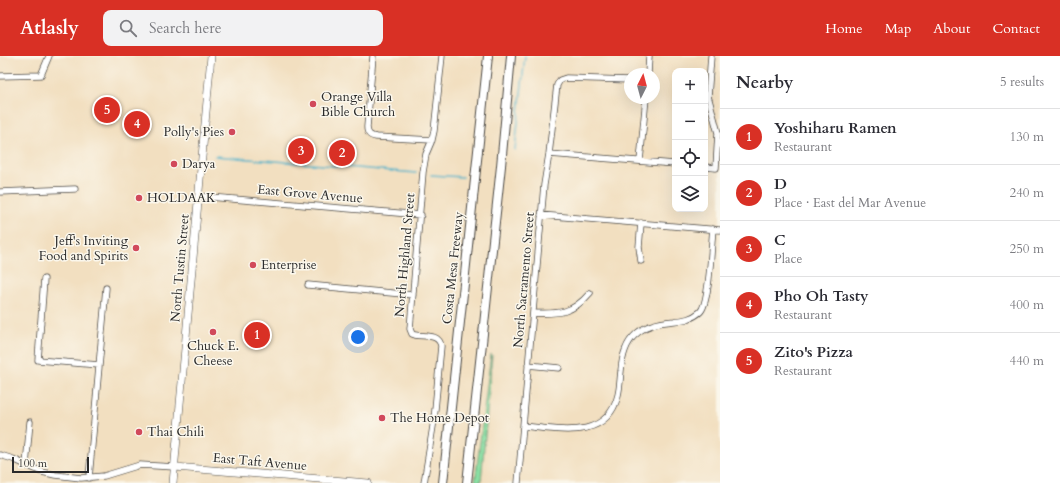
<!DOCTYPE html>
<html lang="en">
<head>
<meta charset="utf-8">
<style>
  :root { --surface:#fff; --page:#f2f2f3; --text:#2b2b33; --muted:#7c7c81; --line:#e1e1e2; --accent:#d93025 }
  body { margin:0; font-family:Cardo,serif; background:var(--page); color:var(--text) }
  .controls { position:absolute; right:12px; top:12px; display:grid; overflow:hidden; border-radius:8px; box-shadow:0 4px 16px #0002 }
  .controls button { width:36px; height:36px; display:grid; place-items:center; padding:0; border:0; border-bottom:1px solid var(--line); background:var(--surface); color:var(--text); font:20px sans-serif }
  .compass { position:absolute; left:624px; top:12px; width:36px; height:36px; border-radius:50%; background:var(--surface); box-shadow:0 4px 16px #0002; rotate:6deg }
  .scale { position:absolute; left:12px; bottom:10px; width:77px; box-sizing:border-box; padding-left:4px; border:2px solid #2b2b2b; border-top:0; font-size:11px; line-height:14px; white-space:nowrap; color:#2b2b2b; -webkit-text-stroke:3px #fbf7ec; paint-order:stroke }
  .you { position:absolute; left:358px; top:281px; width:14px; height:14px; margin:-10px; border:3px solid #fff; border-radius:50%; background:#1a73e8; box-shadow:0 0 0 6px #1a73e833 }
  .badge { display:grid; place-items:center; width:26px; height:26px; border-radius:50%; background:var(--accent); color:#fff; font-size:13px; font-weight:700 }
  .pin { position:absolute; translate:-50% -50%; border:2px solid #fff; box-shadow:0 1px 4px #0006 }
  .list { margin:0; padding:0; list-style:none }
  h2 { display:flex; justify-content:space-between; align-items:center; height:52px; margin:0; padding:0 16px; font-size:17px }
  h2 small { font-size:13px; font-weight:400; color:var(--muted) }
  .list li { display:grid; grid-template-columns:26px 1fr auto; gap:12px; align-items:center; box-sizing:border-box; height:56px; padding:0 16px; border-top:1px solid var(--line) }
  .list b { display:block; font-size:15px; white-space:nowrap }
  .list p { margin:0; font-size:13px; white-space:nowrap; color:var(--muted) }
  .list em { font-size:13px; font-style:normal; color:var(--muted) }
  .icon { flex:none; width:22px; height:22px; fill:none; stroke:currentColor; stroke-width:2; stroke-linecap:round; stroke-linejoin:round }
  .map { position:relative; flex:none; width:720px; height:427px; overflow:hidden }
  header { display:flex; align-items:center; gap:24px; box-sizing:border-box; height:56px; padding:0 20px; background:var(--accent); color:#fff }
  header strong { font-size:19px }
  nav { display:flex; gap:22px; margin-inline-start:auto; font-size:14px }
  .search { width:280px; height:36px; background:var(--page); display:flex; align-items:center; gap:10px; box-sizing:border-box; padding:0 14px; border-radius:8px; color:var(--muted); font-size:15px }
  main { display:flex }
  aside { flex:1; background:var(--surface) }
  .map>svg:first-child { display:block }
  .grass { fill:url(#grass-tufts); stroke:#5a8668 }
  .lines { fill:none; stroke-linecap:round; stroke-linejoin:round }
  .stream { stroke:#4cb2ca; stroke-width:1.5 }
  .minor-casing { stroke:#494641; stroke-width:7 }
  .major-casing { stroke:#494641; stroke-width:8 }
  .highway-casing { stroke:#494641; stroke-width:10 }
  .minor { stroke:#fff; stroke-width:5.5 }
  .major { stroke:#fff; stroke-width:7 }
  .highway { stroke:#fff; stroke-width:8 }
  .poi-dot { fill:#d1495b; stroke:#fbf7ec; stroke-width:1.5 }
  .labels { text-anchor:middle; dominant-baseline:central; stroke-width:3; stroke-linejoin:round; paint-order:stroke }
  .poi-label { font-size:13px; fill:#2b2b2b; stroke:#fbf7ec; text-anchor:start }
  .street-label { font-size:13px; fill:#2b2b2b; stroke:#fbf7ec }
</style>
</head>
<body>
<header>
<strong>Atlasly</strong>
<div class="search"><svg class="icon" aria-label="search" viewBox="0 0 24 24"><circle cx="10" cy="10" r="6"/><path d="M15 15l6 6"/></svg>Search here</div>
<nav><a>Home</a><a>Map</a><a>About</a><a>Contact</a></nav>
</header>
<main>
<div class="map">
<svg width="720" height="427" viewBox="0 0 720 427">
  <defs>
    <pattern id="grass-tufts" width="24" height="20" patternUnits="userSpaceOnUse"><rect width="24" height="20" fill="#8ae1a4"/><path d="M3 7l-1-3M5 7V3M7 7l1-3M15 17l-1-3M17 17v-4M19 17l1-3" fill="none" stroke="#77c18d"/></pattern>
  </defs>
  <rect width="100%" height="100%" fill="#fbf7ec"/>
  <filter id="ink" filterUnits="userSpaceOnUse"><feTurbulence type="fractalNoise" baseFrequency=".025" numOctaves="2"/><feDisplacementMap in="SourceGraphic" scale="8" xChannelSelector="R" yChannelSelector="G"/><feConvolveMatrix kernelMatrix="1 2 1 2 8 2 1 2 1" color-interpolation-filters="sRGB"/></filter>
  <filter id="wash" filterUnits="userSpaceOnUse"><feTurbulence type="fractalNoise" baseFrequency=".012" numOctaves="4" result="noise"/><feDisplacementMap in="SourceGraphic" scale="16" xChannelSelector="R" yChannelSelector="G"/><feGaussianBlur stdDeviation="0.9" result="paint"/><feColorMatrix in="noise" values="0 0 0 0 0 0 0 0 0 0 0 0 0 0 0 0 0 1.4 0 .05"/><feComposite in="paint" operator="in"/></filter>
  <g filter="url(#wash)">
    <rect width="100%" height="100%" fill="#f2dfc0"/>
    <path class="grass" d="M491 298 492 299 481 426H475Z"/>
    <g class="lines">
      <path class="stream" d="M515 94 525 0
        M215 100 416 117
        M431 119 463 121"/>
    </g>
  </g>
  <g filter="url(#ink)">
    <g class="lines">
      <g class="minor-casing">
        <path id="minor" d="M373 0 367 71C367 78 370 80 376 81L432 84
          M648 18 649 0
          M0 20 41 19 49 0
          M549 98 675 108
          M640 105 646 42
          M705 111 716 112 718 77 708 40 711 0
          M0 136 75 133
          M198 140 421 159
          M541 159 720 174
          M641 167 639 191 641 205
          M44 223 38 304 99 309
          M308 229 413 239
          M533 257C559 258 572 258 590 237
          M528 309 559 312
          M523 370C557 373 607 386 618 339 620 331 620 323 621 315 622 302 625 288 635 279 645 269 661 266 674 265 684 264 692 263 700 256 710 247 711 189 713 173
          M0 399 13 403 42 416 55 419 81 422 104 420 140 409 175 411
          M26 409 30 366
          M89 422 106 232
          M424 427 434 364 441 290C439 277 424 281 415 279L412 278 410 273 423 116 426 98 432 84 434 75 442 0
          M518 427 544 129 549 98 557 29 560 24 566 22 630 24"/>
      </g>
      <g class="major-casing">
        <path id="major" d="M175 411 368 427
          M173 427 211 0"/>
      </g>
      <g class="highway-casing">
        <path id="highway" d="M443 427 488 0
          M467 427 501 110 511 0"/>
      </g>
      <use href="#minor" class="minor"/>
      <use href="#major" class="major"/>
      <use href="#highway" class="highway"/>
    </g>
  </g>
  <g class="poi-dot">
    <circle cx="313" cy="48" r="4"/>
    <circle cx="232" cy="76" r="4"/>
    <circle cx="174" cy="108" r="4"/>
    <circle cx="139" cy="142" r="4"/>
    <circle cx="136" cy="192" r="4"/>
    <circle cx="253" cy="209" r="4"/>
    <circle cx="213" cy="276" r="4"/>
    <circle cx="382" cy="362" r="4"/>
    <circle cx="139" cy="376" r="4"/>
  </g>
  <g class="labels">
    <g class="poi-label">
      <text x="321" y="41">Orange Villa<tspan x="321" dy="15">Bible Church</tspan></text>
      <text x="224" y="76" text-anchor="end">Polly's Pies</text>
      <text x="182" y="108">Darya</text>
      <text x="147" y="142">HOLDAAK</text>
      <text x="128" y="185" text-anchor="end">Jeff's Inviting<tspan x="128" dy="15">Food and Spirits</tspan></text>
      <text x="261" y="209">Enterprise</text>
      <text x="213" y="290" text-anchor="middle">Chuck E.<tspan x="213" dy="15">Cheese</tspan></text>
      <text x="390" y="362">The Home Depot</text>
      <text x="147" y="376">Thai Chili</text>
    </g>
    <g class="street-label">
      <text transform="translate(310 138) rotate(5)">East Grove Avenue</text>
      <text transform="translate(405 199) rotate(-85)">North Highland Street</text>
      <text transform="translate(180 212) rotate(-85)">North Tustin Street</text>
      <text transform="translate(453 212) rotate(-84)">Costa Mesa Freeway</text>
      <text transform="translate(524 224) rotate(-85)">North Sacramento Street</text>
      <text transform="translate(260 406) rotate(5)">East Taft Avenue</text>
    </g>
  </g>
</svg>
<div class="controls">
<button>+</button>
<button>−</button>
<button><svg class="icon" aria-label="locate" viewBox="0 0 24 24"><circle cx="12" cy="12" r="6"/><path d="M12 2v4M12 18v4M2 12h4M18 12h4"/></svg></button>
<button><svg class="icon" aria-label="layers" viewBox="0 0 24 24"><path d="M12 4l9 5-9 5-9-5zM3 14l9 5 9-5"/></svg></button>
</div>
<svg class="compass" viewBox="-18 -18 36 36"><path d="M0-13l5 13h-10z" fill="#e53935"/><path d="M0 13l5-13h-10z" fill="#7c7c81"/></svg>
<div class="scale">100 m</div>
<div class="you"></div>
<div class="pin badge" style="left:257px;top:279px">1</div>
<div class="pin badge" style="left:342px;top:97px">2</div>
<div class="pin badge" style="left:301px;top:95px">3</div>
<div class="pin badge" style="left:137px;top:68px">4</div>
<div class="pin badge" style="left:107px;top:54px">5</div>
</div>
<aside>
<h2>Nearby<small>5 results</small></h2>
<ul class="list">
<li><span class="badge">1</span><div><b>Yoshiharu Ramen</b><p>Restaurant</p></div><em>130 m</em></li>
<li><span class="badge">2</span><div><b>D</b><p>Place · East del Mar Avenue</p></div><em>240 m</em></li>
<li><span class="badge">3</span><div><b>C</b><p>Place</p></div><em>250 m</em></li>
<li><span class="badge">4</span><div><b>Pho Oh Tasty</b><p>Restaurant</p></div><em>400 m</em></li>
<li><span class="badge">5</span><div><b>Zito's Pizza</b><p>Restaurant</p></div><em>440 m</em></li>
</ul>
</aside>
</main>
</body>
</html>
